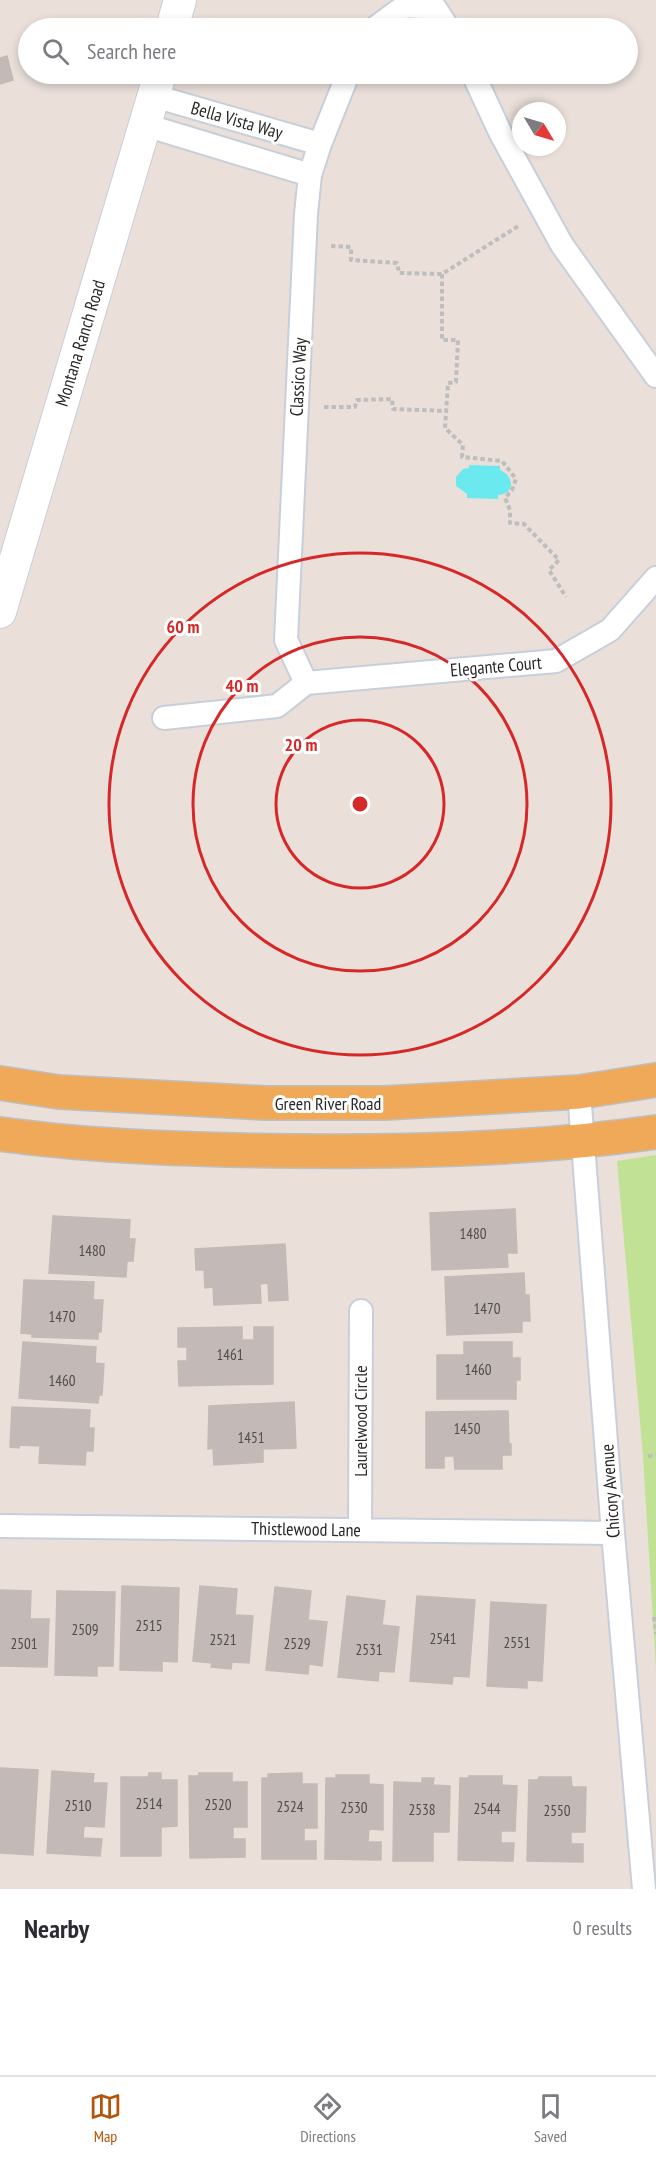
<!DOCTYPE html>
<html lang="en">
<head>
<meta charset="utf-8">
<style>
  :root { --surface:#fff; --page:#f7f7f7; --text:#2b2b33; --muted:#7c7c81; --line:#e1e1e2; --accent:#b45309 }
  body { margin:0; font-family:"PT Sans Narrow",sans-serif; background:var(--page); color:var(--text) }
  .compass { position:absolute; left:512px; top:102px; width:54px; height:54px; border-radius:50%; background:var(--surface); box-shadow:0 3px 9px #0003; rotate:128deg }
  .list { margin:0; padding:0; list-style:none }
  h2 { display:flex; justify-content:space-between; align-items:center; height:78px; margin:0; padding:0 24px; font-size:26px }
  h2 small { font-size:20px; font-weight:400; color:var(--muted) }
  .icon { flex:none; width:33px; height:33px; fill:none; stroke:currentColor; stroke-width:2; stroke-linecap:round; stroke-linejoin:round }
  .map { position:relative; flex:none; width:656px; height:1889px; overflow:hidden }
  .search { position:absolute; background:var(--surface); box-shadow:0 3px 9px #0003; left:18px; right:18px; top:18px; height:66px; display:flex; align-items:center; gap:15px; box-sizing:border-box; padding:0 21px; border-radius:33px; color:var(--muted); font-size:22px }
  .sheet { height:186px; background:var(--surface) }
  nav { display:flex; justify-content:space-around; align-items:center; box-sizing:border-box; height:84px; border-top:2px solid var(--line); background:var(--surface); font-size:16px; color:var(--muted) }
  nav a { display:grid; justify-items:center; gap:3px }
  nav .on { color:var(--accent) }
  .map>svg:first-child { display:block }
  .green { fill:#c1e294 }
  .water { fill:#6aeaee }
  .building { fill:#c3b9b6; stroke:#c5bab3; stroke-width:1.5 }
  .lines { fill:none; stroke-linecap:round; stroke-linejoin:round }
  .street-casing { stroke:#c7cfda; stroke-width:26 }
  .secondary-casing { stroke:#c7cfda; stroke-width:34 }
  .primary-casing { stroke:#bebebe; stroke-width:36 }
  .path { stroke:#bebebe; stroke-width:4; stroke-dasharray:4.5 3; stroke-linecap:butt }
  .street { stroke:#fff; stroke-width:22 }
  .secondary { stroke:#fff; stroke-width:32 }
  .primary { stroke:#f0a958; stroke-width:33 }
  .ring { fill:none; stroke:#d62828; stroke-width:3 }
  .labels { text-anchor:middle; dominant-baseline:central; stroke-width:6; stroke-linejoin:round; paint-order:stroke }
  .number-label { font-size:15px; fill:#4f4c4c }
  .street-label { font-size:18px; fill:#282828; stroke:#fff }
  .centre { fill:#d62828; stroke:#fff; stroke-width:3 }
  .ring-label { font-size:18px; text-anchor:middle; font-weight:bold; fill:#d62828; stroke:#fff; stroke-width:6; stroke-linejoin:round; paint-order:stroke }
</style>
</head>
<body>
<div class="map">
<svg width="656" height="1889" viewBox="0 0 656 1889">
  <rect width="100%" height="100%" fill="#eadfd9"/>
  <path class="green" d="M656 1155V1669L643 1456 617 1161Z"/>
  <path class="water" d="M469 465 500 466V470C514 475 516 494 498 495V499L467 498V494L456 486V477L463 469 469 468Z"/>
  <path class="building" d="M7 56 13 80 0 84V58Z
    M515 1209 517 1253H507L508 1267 432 1270 430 1213Z
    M53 1216 130 1220 129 1239H135L133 1261H127L126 1277 49 1273Z
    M285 1244 288 1300 269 1301 268 1283 260 1284 261 1303 214 1305 213 1287 205 1288 204 1270H196L195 1249Z
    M524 1273 525 1295H529L530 1321H522V1332L447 1335 445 1277Z
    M24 1280 94 1282 93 1300H103L101 1332H98V1339L32 1337V1334L21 1333Z
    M242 1327V1340H254V1327H273V1384L179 1386 178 1361H187V1347H178V1328Z
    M23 1342 96 1347 95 1363 104 1364 102 1395H99L98 1403 19 1398Z
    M464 1342H512V1358H520V1380H516V1399H437V1355H464Z
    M294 1402 296 1448 263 1449V1462L214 1465 213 1448 208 1449 209 1406Z
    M12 1407 90 1410 89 1428H94L93 1451H86L85 1465 39 1463 40 1446 20 1445 19 1448 10 1447Z
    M508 1411 509 1444H511V1455H502V1469H455L454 1456H444V1468H426V1412Z
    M122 1586 179 1588 177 1662 162 1661V1671L120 1670Z
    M200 1586 237 1589 235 1615 253 1616 249 1663 232 1662 231 1669 211 1667 212 1663 193 1661Z
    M275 1587 311 1591 308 1620 327 1622 322 1666 309 1664 308 1674 266 1670Z
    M0 1590 31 1591 30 1619H49L47 1667 0 1666Z
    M57 1591 115 1592 113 1666H97V1676L55 1675Z
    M347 1596 385 1601 382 1625 399 1627 394 1672 379 1671 378 1681 338 1677Z
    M417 1596 475 1600 469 1677 453 1676 452 1684 410 1681Z
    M491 1602 546 1605 542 1681 527 1680V1688L487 1686Z
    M0 1768 38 1770 33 1855 0 1853Z
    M52 1771 94 1774 93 1783H107L104 1827 84 1826 83 1838 102 1839 100 1856 47 1853Z
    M149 1773H161V1780H177V1826L161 1827V1856H121V1777H148Z
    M199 1773H232V1782H247V1827H233V1839H245V1857L190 1858 189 1776H199Z
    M302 1773V1784H317V1828H304V1841H316V1859H262V1778H268V1774Z
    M336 1775H369V1784L383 1785V1830L369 1829 368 1842H381V1860L325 1859 326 1778H336Z
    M469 1776H502V1785L517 1786 515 1831H501V1843H514L513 1861 458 1860 460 1778H469Z
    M539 1777H571L572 1787H586L585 1832H571V1844H583V1862L527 1861 529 1780H538Z
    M422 1778H434L433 1785 450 1786 449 1832H433V1861H393L394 1782 422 1783Z"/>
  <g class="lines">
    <g class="street-casing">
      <path id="street" d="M405 0V6L435 8 448 28
        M375 28 405 6
        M473 74 501 134 562 245 656 376
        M154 96 320 144
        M145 125 310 175
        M306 683 286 640 306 214 310 175 320 144 348 74
        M306 683 556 661 610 630 656 578
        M164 718 277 706 306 683
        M579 1092 613 1533 644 1889
        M0 1526 613 1533
        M360 1530 361 1311"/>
    </g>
    <g class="secondary-casing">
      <path id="secondary" d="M172 28 180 0
        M0 612 160 74"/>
    </g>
    <g class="primary-casing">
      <path id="primary" d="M0 1083 59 1092 266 1103H385L579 1092 656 1080
        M0 1134C97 1147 196 1150 294 1151 416 1152 535 1149 656 1132"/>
    </g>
    <path class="path" d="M331 246 351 247V260L397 263 399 273 442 274 520 225
      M442 274V340H458L456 382 448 383 445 428 463 445 462 457 502 461 516 479 512 490 505 498 510 510V523L524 524 559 560 549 570 566 597
      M324 407H355L357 400 392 399 393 409 447 411
      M648 1456 656 1455
      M654 1617 656 1634"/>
    <use href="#street" class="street"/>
    <use href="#secondary" class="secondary"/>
    <use href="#primary" class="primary"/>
  </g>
  <g class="ring">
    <circle cx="360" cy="804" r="84"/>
    <circle cx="360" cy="804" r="167"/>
    <circle cx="360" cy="804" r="251"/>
  </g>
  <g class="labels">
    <g class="number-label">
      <text x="473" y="1233">1480</text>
      <text x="92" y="1250">1480</text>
      <text x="487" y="1308">1470</text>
      <text x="62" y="1316">1470</text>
      <text x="230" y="1354">1461</text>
      <text x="478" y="1369">1460</text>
      <text x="62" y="1380">1460</text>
      <text x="467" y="1428">1450</text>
      <text x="251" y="1437">1451</text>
      <text x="149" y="1625">2515</text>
      <text x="85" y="1629">2509</text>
      <text x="443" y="1638">2541</text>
      <text x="223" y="1639">2521</text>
      <text x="517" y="1642">2551</text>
      <text x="24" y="1643">2501</text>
      <text x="297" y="1643">2529</text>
      <text x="369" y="1649">2531</text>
      <text x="149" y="1803">2514</text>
      <text x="218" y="1804">2520</text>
      <text x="78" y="1805">2510</text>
      <text x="290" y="1806">2524</text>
      <text x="354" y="1807">2530</text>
      <text x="487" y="1808">2544</text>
      <text x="422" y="1809">2538</text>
      <text x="557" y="1810">2550</text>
    </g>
    <g class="street-label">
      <text transform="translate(237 120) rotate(16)">Bella Vista Way</text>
      <text transform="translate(80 343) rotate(-73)">Montana Ranch Road</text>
      <text transform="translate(298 377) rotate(-87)">Classico Way</text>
      <text transform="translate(496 666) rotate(-5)">Elegante Court</text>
      <text x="328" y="1103">Green River Road</text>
      <text transform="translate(360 1421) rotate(-90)">Laurelwood Circle</text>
      <text transform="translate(610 1491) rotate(-94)">Chicory Avenue</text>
      <text transform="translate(306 1529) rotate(1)">Thistlewood Lane</text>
    </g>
  </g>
  <circle cx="360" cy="804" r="9" class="centre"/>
  <g class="ring-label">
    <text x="183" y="633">60 m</text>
    <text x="242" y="692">40 m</text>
    <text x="301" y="751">20 m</text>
  </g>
</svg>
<svg class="compass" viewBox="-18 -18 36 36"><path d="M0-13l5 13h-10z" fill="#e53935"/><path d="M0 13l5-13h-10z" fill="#7c7c81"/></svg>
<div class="search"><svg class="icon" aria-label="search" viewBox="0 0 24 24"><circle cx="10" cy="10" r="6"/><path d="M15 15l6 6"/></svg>Search here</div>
</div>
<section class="sheet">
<h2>Nearby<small>0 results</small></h2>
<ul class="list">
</ul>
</section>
<nav>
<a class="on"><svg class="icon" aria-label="map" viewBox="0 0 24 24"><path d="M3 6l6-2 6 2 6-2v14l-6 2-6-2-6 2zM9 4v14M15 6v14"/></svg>Map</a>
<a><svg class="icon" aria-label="directions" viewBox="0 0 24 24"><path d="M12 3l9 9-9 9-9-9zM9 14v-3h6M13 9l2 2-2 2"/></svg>Directions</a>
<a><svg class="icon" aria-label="saved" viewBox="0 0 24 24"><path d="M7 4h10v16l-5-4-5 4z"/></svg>Saved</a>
</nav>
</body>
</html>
